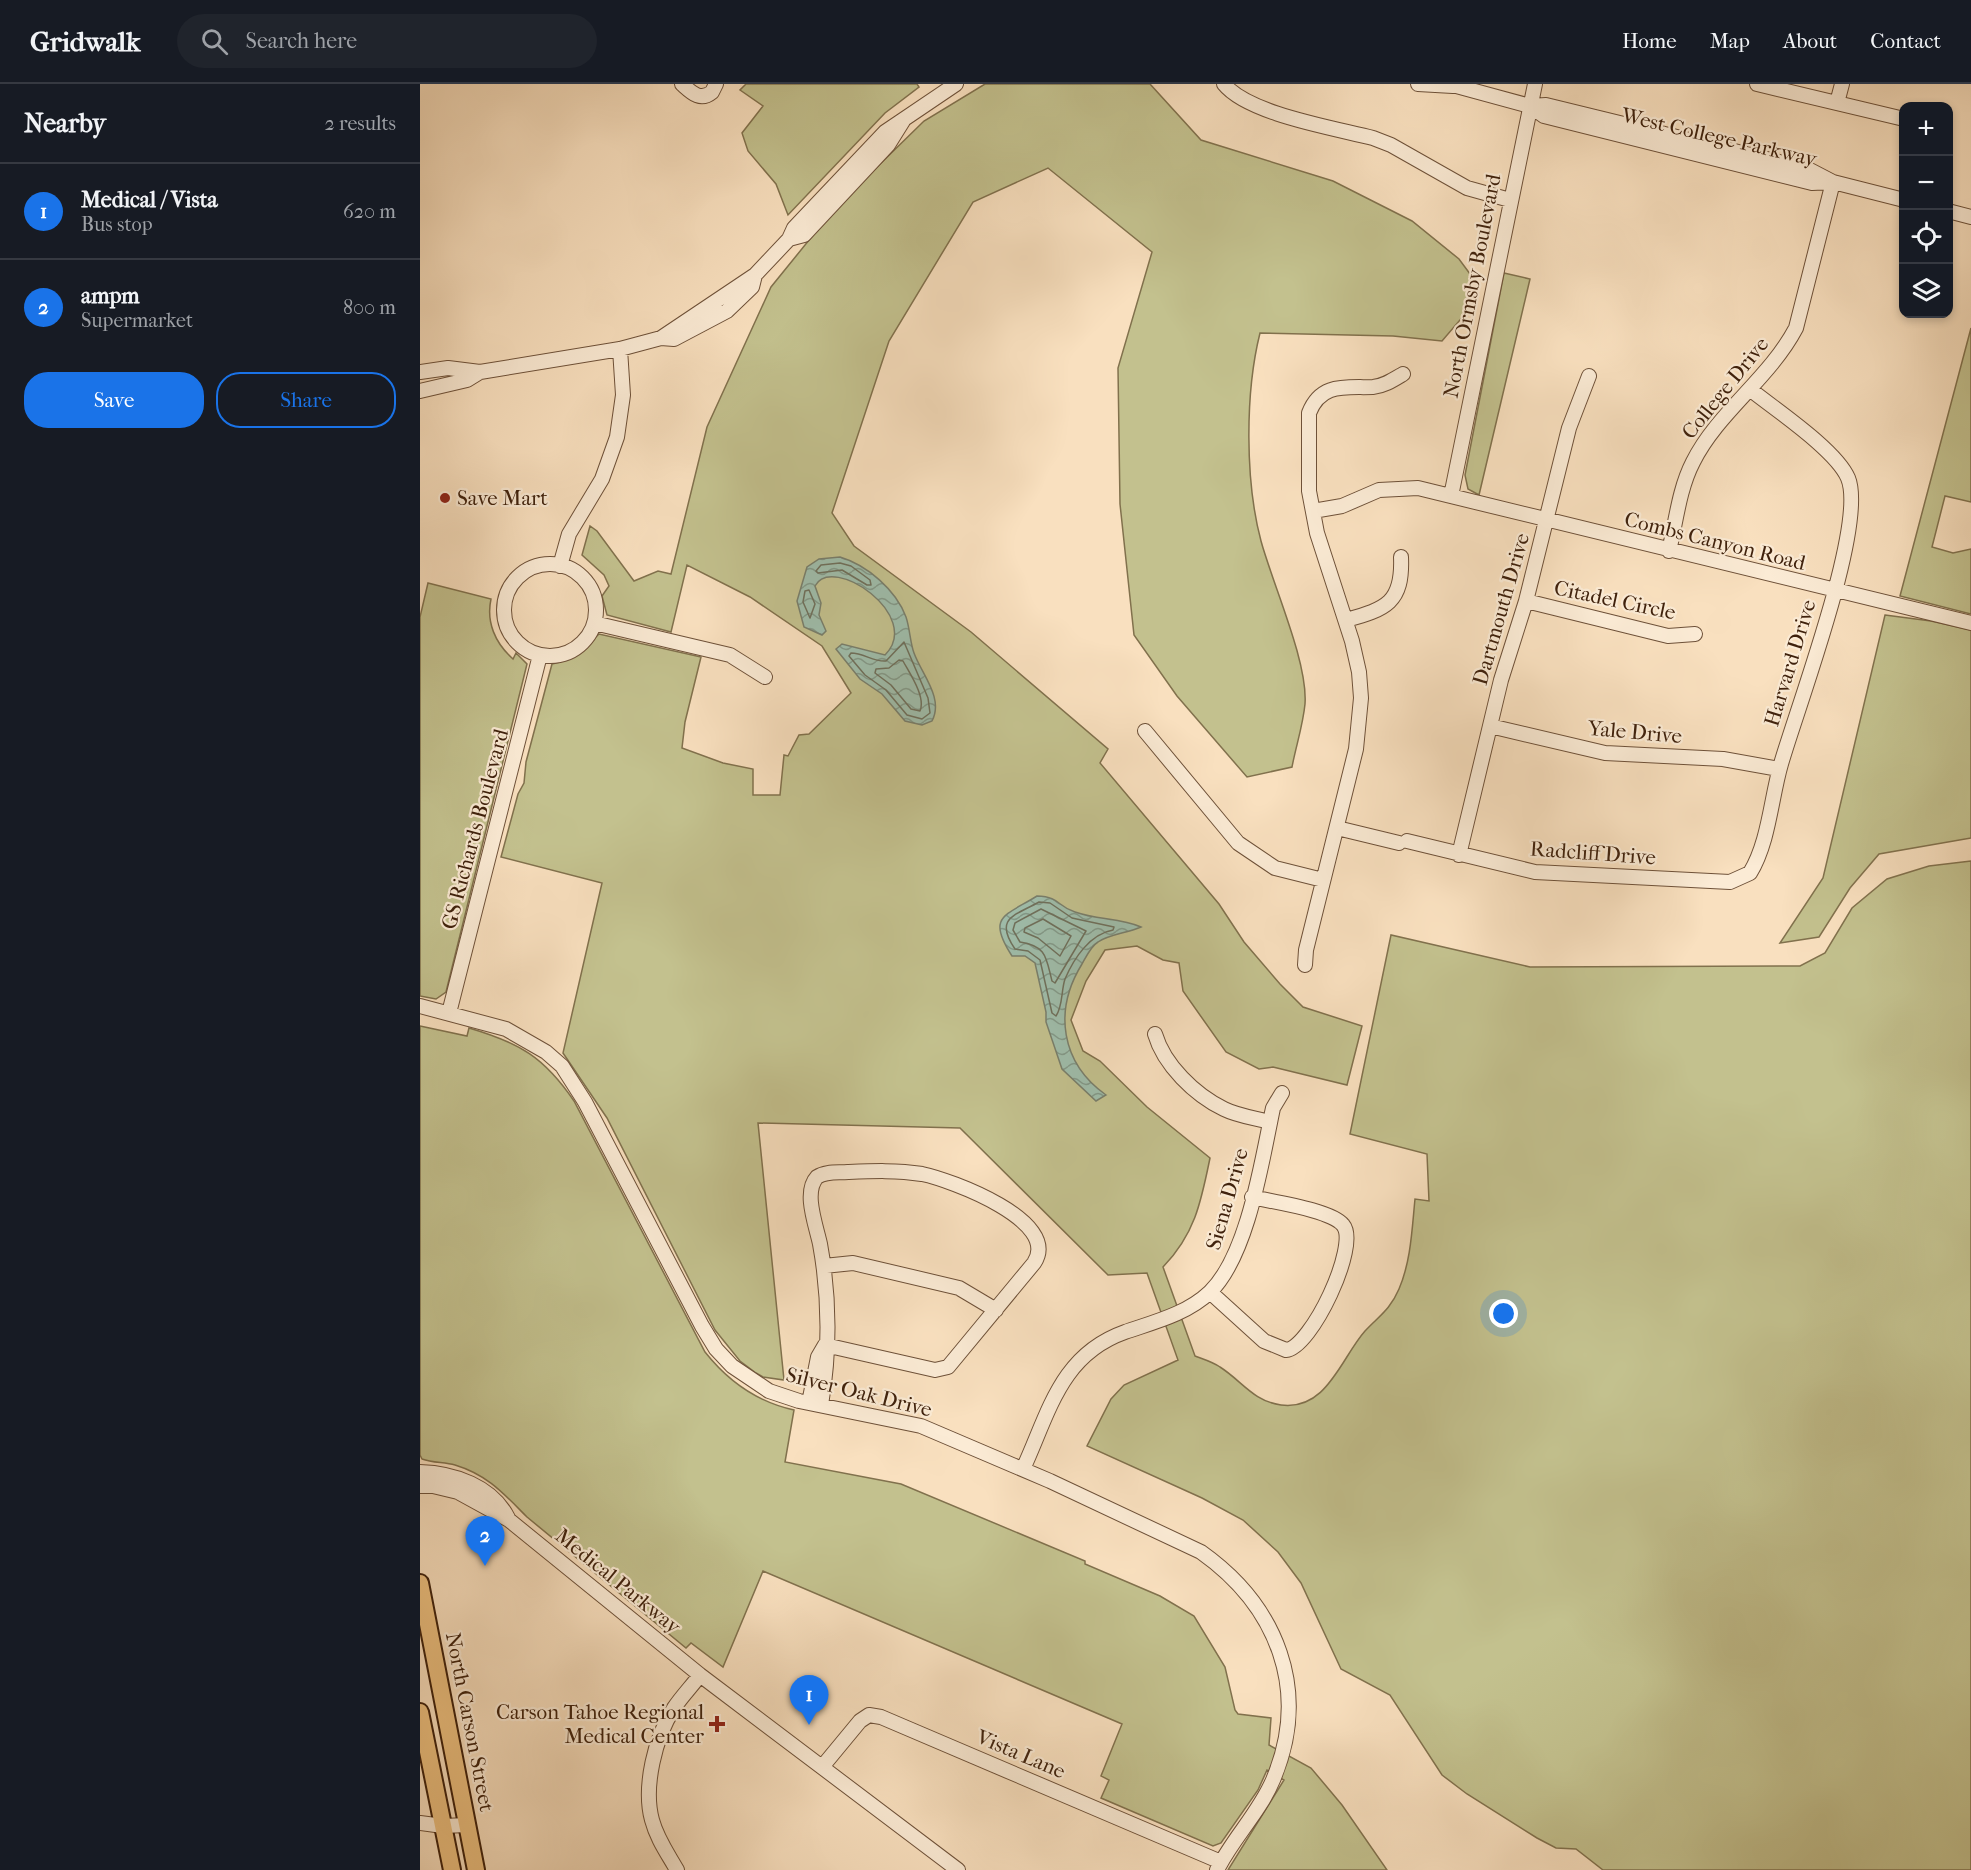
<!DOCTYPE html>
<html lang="en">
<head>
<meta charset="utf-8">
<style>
  :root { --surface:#171b24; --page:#20242c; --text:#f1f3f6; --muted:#9ea1a6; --line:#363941; --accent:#1a73e8 }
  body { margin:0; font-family:"IM FELL French Canon",serif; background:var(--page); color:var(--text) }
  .controls { position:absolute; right:18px; top:18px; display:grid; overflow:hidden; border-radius:12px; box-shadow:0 3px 9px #0003 }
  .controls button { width:54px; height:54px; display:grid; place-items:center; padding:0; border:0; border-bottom:2px solid var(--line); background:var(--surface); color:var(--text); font:30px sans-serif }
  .you { position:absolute; left:1084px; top:1230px; width:21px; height:21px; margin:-15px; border:4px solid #fff; border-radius:50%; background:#1a73e8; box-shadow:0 0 0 9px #1a73e833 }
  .badge { display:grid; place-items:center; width:39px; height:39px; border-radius:50%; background:var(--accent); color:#fff; font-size:20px; font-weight:700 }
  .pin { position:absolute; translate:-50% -50px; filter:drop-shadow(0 2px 3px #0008) }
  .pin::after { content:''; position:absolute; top:32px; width:21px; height:18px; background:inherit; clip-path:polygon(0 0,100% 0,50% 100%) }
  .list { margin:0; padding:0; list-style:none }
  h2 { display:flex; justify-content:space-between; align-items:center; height:78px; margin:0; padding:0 24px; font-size:26px }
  h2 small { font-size:20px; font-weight:400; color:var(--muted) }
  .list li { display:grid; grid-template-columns:39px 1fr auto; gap:18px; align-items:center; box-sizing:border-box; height:96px; padding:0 24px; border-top:2px solid var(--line) }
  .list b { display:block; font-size:22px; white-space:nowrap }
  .list p { margin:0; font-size:20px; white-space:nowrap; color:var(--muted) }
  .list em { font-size:20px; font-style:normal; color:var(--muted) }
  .actions { display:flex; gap:12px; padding:18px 24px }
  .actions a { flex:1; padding:14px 0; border:2px solid var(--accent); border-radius:24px; text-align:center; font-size:21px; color:var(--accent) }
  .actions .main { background:var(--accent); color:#fff }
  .icon { flex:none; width:33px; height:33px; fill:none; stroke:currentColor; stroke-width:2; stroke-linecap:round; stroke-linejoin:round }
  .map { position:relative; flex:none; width:1551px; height:1786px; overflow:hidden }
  header { display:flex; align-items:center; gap:36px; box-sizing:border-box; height:84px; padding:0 30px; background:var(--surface); border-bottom:2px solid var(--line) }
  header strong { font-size:28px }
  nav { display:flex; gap:33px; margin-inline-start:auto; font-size:21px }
  .search { width:420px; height:54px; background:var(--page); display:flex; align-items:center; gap:15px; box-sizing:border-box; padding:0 21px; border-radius:33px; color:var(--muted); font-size:22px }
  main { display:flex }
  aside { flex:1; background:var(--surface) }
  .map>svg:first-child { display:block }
  .grass { fill:#c3c18e; stroke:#81714d; stroke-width:1.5 }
  .water { fill:url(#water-waves); stroke:#797f6c; stroke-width:1.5 }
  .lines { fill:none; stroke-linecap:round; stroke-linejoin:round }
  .shore { stroke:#6f705c; stroke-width:1.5 }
  .minor-casing { stroke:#6e5139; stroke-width:16 }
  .major-casing { stroke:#3f210c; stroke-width:20 }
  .minor { stroke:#fbebd5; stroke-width:14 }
  .major { stroke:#ecc080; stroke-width:16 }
  .poi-dot { fill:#8f2418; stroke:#fbebd5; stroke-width:2 }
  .labels { text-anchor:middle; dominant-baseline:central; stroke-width:4.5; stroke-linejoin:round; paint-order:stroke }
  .street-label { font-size:21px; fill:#3f210c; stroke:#fbebd5 }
  .poi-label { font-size:21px; fill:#3f210c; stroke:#fbebd5; text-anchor:start }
</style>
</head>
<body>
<header>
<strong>Gridwalk</strong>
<div class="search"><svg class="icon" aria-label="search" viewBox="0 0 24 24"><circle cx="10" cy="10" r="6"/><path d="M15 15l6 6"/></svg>Search here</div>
<nav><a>Home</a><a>Map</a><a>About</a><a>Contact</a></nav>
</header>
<main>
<aside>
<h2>Nearby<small>2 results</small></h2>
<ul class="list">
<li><span class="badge">1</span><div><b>Medical / Vista</b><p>Bus stop</p></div><em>620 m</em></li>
<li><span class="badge">2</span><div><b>ampm</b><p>Supermarket</p></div><em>800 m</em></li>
</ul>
<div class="actions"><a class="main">Save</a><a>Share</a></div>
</aside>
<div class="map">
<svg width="1551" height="1786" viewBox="0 0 1551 1786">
  <defs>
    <pattern id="water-waves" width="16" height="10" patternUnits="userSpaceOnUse" patternTransform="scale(1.5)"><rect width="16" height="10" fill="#9fbeac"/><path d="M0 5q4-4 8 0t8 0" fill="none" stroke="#839a8a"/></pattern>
  </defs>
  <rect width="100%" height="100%" fill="#f9e0bf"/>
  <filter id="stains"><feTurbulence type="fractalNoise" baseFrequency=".00333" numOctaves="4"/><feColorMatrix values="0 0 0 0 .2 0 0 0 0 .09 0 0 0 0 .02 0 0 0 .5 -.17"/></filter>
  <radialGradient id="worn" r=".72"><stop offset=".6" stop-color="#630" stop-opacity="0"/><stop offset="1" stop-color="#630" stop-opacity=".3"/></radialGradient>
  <path class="grass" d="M326 0H497L499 3 465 29 368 131 356 100 328 67 322 49 343 22 320 6Z
    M565 0H730L781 56 913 97 992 137 1039 175 1053 194 1046 229 1022 257 973 252 840 249C825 309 825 397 841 457 853 501 888 578 885 620 883 641 876 662 872 683L827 693 757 612 714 551 700 420 698 284 732 168 628 84 553 118 469 257 412 429 434 462 551 548 688 665 680 679 799 820 824 858 860 900 883 923 942 942 927 1001 853 983 839 985 806 968 763 907 759 879 743 876 717 862 685 866 666 897 651 936 663 967 680 977 727 1023 790 1074C781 1118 775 1150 743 1183L775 1272C783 1275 793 1278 800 1283 822 1297 833 1317 861 1321 907 1327 921 1274 945 1247 959 1232 970 1226 979 1205 991 1177 992 1145 995 1115L1009 1117 1007 1070 930 1050 971 851 1110 883 1380 882 1405 869 1432 824 1467 795 1509 782 1551 777V1786H1183L1156 1765 1136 1764 1117 1754 1047 1710 1022 1691 970 1611 921 1585 881 1499 858 1468 823 1436 782 1414 667 1362 691 1315 704 1301 758 1276 727 1189 688 1191 540 1044 338 1039 364 1296 343 1293 336 1289 320 1277 295 1246 187 1034 143 969 182 799 81 773 98 710 104 699 106 678 132 580C155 575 163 565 179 550L281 573 265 638 262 664 303 679 333 685V711H360L364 671 368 672 379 651 389 650 431 609 402 562 330 513 267 481 251 548 187 531 182 512 189 502 184 491 162 471 170 442 177 447 214 497 238 487 251 490 287 343 351 203 415 124 504 37Z
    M1084 189 1110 195 1059 411 1048 405 1045 391Z
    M1551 244V418L1525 412 1512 463 1533 469 1551 465V530L1480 512Z
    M8 499 71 515C66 538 75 559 93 575L96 569 107 580 26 908 16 915 0 912V533Z
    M1465 531 1511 537 1551 546V754L1459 770 1430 804 1399 853 1360 859 1403 794Z
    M0 942 47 952 49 944C100 959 124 973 154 1017L285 1268C308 1297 337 1318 374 1326L365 1378 481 1400 665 1477V1480L740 1512 774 1532 805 1583 815 1626 818 1630 851 1634 849 1661 891 1684 922 1721 967 1786H808L864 1696 847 1686 838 1706 801 1759 793 1762 681 1714 689 1696 681 1692 702 1640 343 1487 303 1583 271 1559 266 1564 107 1433C84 1410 68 1391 35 1381 24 1378 13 1379 2 1375L0 1371Z"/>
  <path class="water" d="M420 473C447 481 476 506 486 533 490 545 490 558 494 569 502 591 524 614 512 637L502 641 485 637 462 610 440 595 416 565 422 560 465 571C504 532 412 469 395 502L401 519 399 531 406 547 402 551 384 543 377 517 387 483 399 475Z
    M617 812C641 813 636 822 655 828 677 836 700 834 721 843 708 849 690 850 678 858 671 862 666 873 662 880 633 927 641 979 686 1011L676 1017 642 985 626 938V928L615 879 605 872H592C566 832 585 832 617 812Z"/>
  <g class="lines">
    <path class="shore" d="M420 479 431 482 450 496 451 501H447L422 486 398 489 396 487 401 481Z
      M389 506 395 520 390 534 383 518 385 507Z
      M484 558 508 614 510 629 502 635 487 631 466 606 445 591 429 572 431 569C444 569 453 578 466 577Z
      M479 576 483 577C490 590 506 613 500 627L491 625 471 601 455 589 456 585 469 584Z
      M619 818 630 819 652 834 694 843 693 846C670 850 654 874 645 895 641 907 643 922 636 932L632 929 620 876 608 867 595 865C574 834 594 832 619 818Z
      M621 825 666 847 635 899 632 897C626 874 627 862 600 858L593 846 595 839Z
      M623 835 651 852 640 872 618 854 604 848 605 844Z"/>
    <g class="minor-casing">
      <path id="minor" d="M262 0C271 8 280 18 292 8L296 0
        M804 0C828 30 914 44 953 54L971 61 1047 104 1090 116
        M998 0 1033 2
        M1029 0 1110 22 1126 21 1388 85 1413 98 1484 116
        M1337 0 1484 35
        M1417 19 1422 0
        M1110 22 1124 32 1392 99 1413 98
        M1528 127 1551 133
        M369 155 384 151 468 61 483 37
        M241 254 335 191 369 155 374 144 465 48 536 0
        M0 288 28 284 60 288 200 265 241 254 254 255 307 227 332 203 335 191
        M0 307 47 296 60 288
        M1031 412 1115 0
        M893 427 922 422 959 406 998 404 1551 539
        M1249 467C1256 438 1259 405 1273 378 1298 328 1349 295 1376 244L1413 98
        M84 526a46 46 0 1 1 92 0a46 46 0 1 1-92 0Z
        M140 482 149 450 182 395 197 353 203 311 200 265
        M1106 517 1248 552 1275 550
        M926 536C966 525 983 519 981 473
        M174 539 310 571 345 593
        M1070 642 1185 669 1303 675 1359 685
        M725 647 818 759 855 784 903 796
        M917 744 979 759
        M987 757 1115 788 1310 798 1330 789C1349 758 1351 714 1361 680 1377 624 1447 440 1428 394 1416 366 1356 326 1331 306
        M1039 771 1081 596 1106 517 1149 344 1169 292
        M885 881 886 866 936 665 941 614 939 588 932 557 897 449 889 407V329C901 298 926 304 953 303 964 302 973 296 983 290
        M0 922 86 945 126 968 142 982 165 1018 282 1242 296 1265 312 1282 349 1307 379 1317 501 1342 630 1397 781 1468C857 1522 891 1606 853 1696 839 1729 813 1754 797 1786
        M29 929 120 571
        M735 950C744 981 775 1011 804 1025 818 1032 835 1034 850 1038
        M404 1182 433 1179 539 1204 576 1226
        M790 1208 844 1257 866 1266C891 1264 940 1161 923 1141 911 1126 853 1118 832 1113
        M389 1319 398 1273 405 1261
        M401 1321C410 1267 410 1215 400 1160 396 1141 383 1108 397 1093 406 1087 418 1089 428 1088 453 1087 477 1086 502 1090 531 1096 642 1137 614 1179L528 1283 515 1286 405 1261
        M603 1385C629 1329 640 1271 705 1248 734 1238 767 1230 790 1208 828 1171 842 1076 853 1024L862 1009
        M0 1388C34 1389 72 1402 88 1434
        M0 1402H13L38 1408 89 1436 280 1591 538 1786
        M402 1683 440 1637 449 1631 461 1633 801 1778
        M0 1739 23 1742 47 1741
        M257 1786C248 1770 237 1755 232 1736 223 1703 235 1653 254 1624 262 1612 272 1602 280 1591"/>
    </g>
    <g class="major-casing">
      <path id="major" d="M0 1499 56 1786
        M0 1628 32 1786"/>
    </g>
    <use href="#minor" class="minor"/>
    <use href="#major" class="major"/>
  </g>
  <g class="poi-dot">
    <circle cx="25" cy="414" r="6"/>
    <path d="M294 1631h6v6h6v6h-6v6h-6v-6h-6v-6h6z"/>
  </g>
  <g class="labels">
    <g class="street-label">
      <text transform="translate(1299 53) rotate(13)">West College Parkway</text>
      <text transform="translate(1052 202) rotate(-79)">North Ormsby Boulevard</text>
      <text transform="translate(1305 304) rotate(-51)">College Drive</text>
      <text transform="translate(1295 457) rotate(14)">Combs Canyon Road</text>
      <text transform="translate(1195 516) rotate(12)">Citadel Circle</text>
      <text transform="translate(1081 525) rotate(-74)">Dartmouth Drive</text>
      <text transform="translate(1370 579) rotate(-73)">Harvard Drive</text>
      <text transform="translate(1215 648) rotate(5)">Yale Drive</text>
      <text transform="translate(55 745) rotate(-75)">GS Richards Boulevard</text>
      <text transform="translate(1173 769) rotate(4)">Radcliff Drive</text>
      <text transform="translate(807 1115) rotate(-74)">Siena Drive</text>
      <text transform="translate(439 1308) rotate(14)">Silver Oak Drive</text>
      <text transform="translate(198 1497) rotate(39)">Medical Parkway</text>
      <text transform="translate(50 1638) rotate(79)">North Carson Street</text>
      <text transform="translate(601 1670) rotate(23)">Vista Lane</text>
    </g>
    <g class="poi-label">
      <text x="37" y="414">Save Mart</text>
      <text x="284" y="1628" text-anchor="end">Carson Tahoe Regional<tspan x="284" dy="24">Medical Center</tspan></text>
    </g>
  </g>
  <rect width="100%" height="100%" filter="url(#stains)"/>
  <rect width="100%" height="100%" fill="url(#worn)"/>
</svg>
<div class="controls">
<button>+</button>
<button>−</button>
<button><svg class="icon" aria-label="locate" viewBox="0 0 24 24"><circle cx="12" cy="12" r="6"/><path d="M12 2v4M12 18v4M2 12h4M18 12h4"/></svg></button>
<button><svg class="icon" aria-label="layers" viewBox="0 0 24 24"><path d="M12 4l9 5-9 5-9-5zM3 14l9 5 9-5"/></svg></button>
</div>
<div class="you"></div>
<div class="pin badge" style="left:389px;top:1641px">1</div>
<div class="pin badge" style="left:65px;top:1482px">2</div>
</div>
</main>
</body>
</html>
